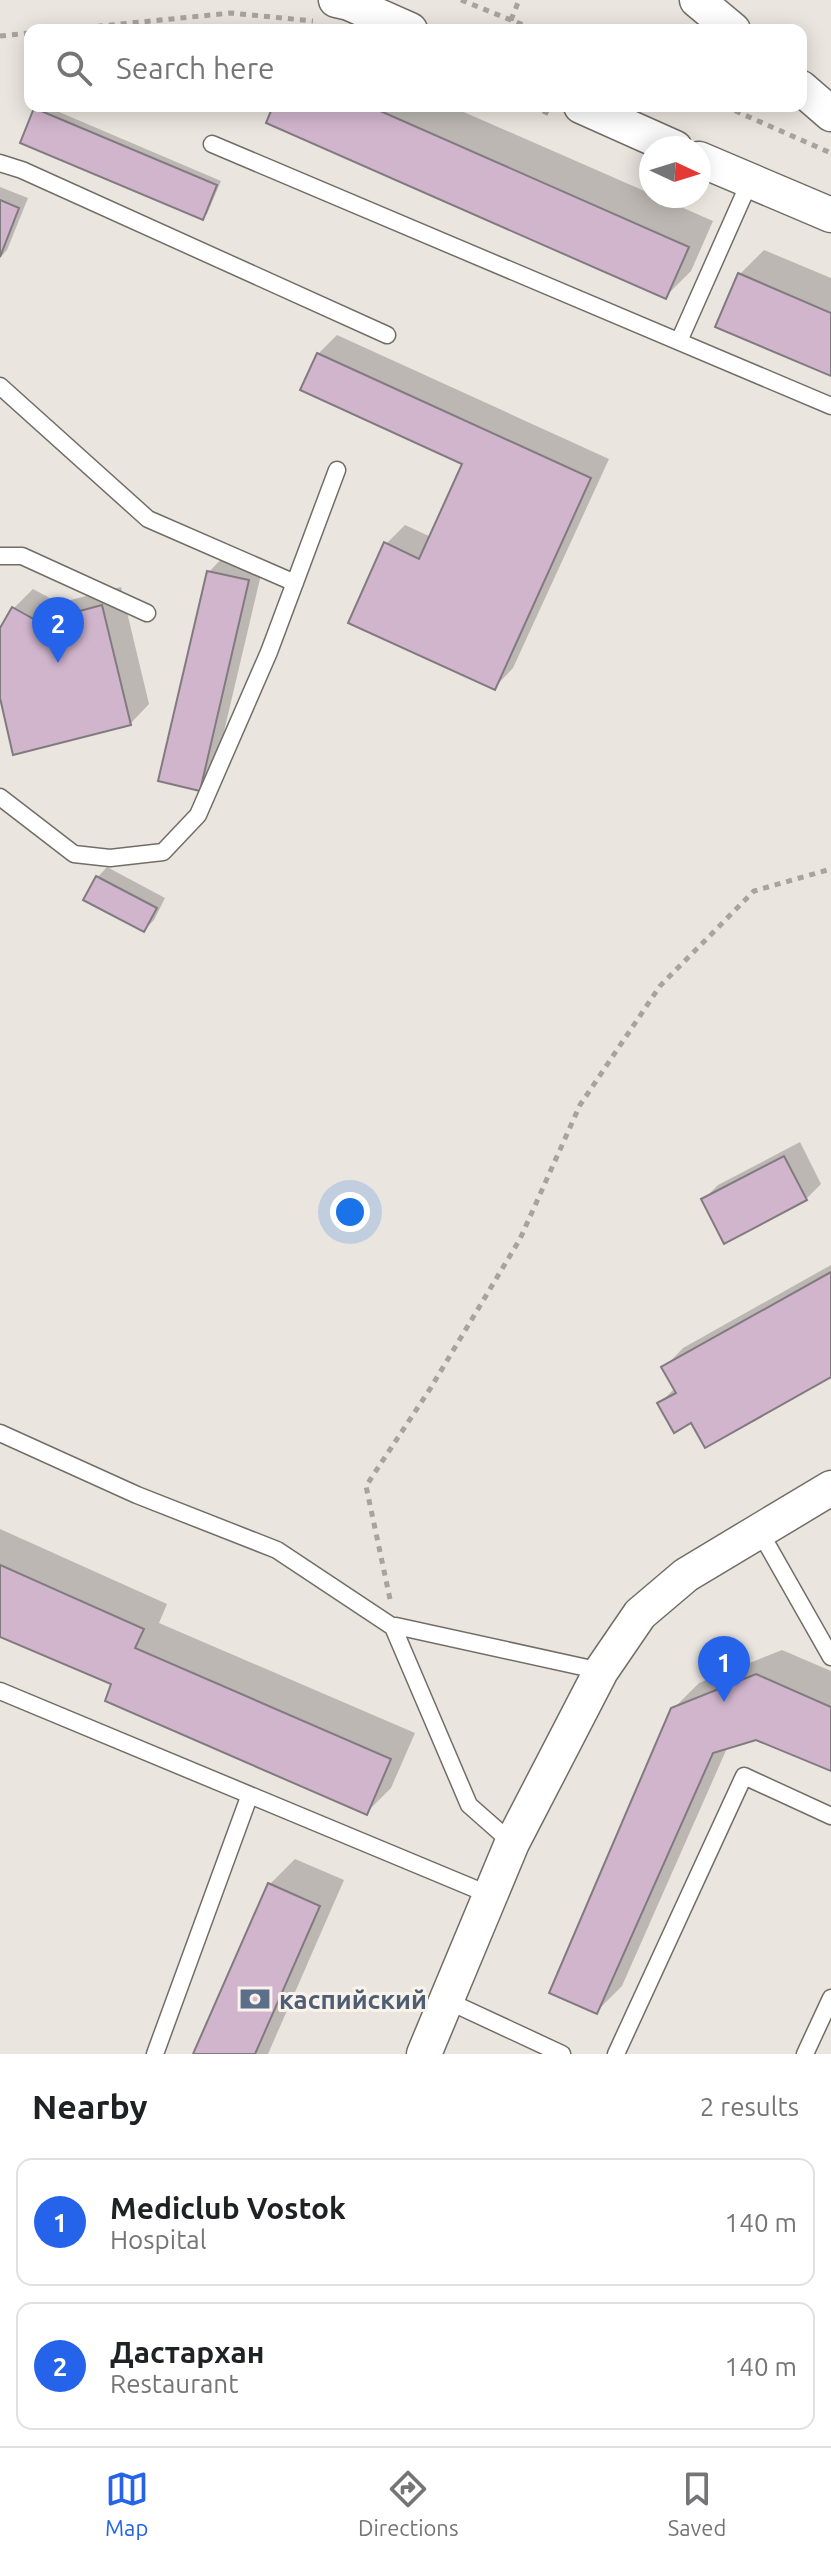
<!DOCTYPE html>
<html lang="en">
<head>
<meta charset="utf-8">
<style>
  :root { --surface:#fff; --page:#f6f6f6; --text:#202124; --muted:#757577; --line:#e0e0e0; --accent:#2563eb }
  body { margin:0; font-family:Ubuntu,sans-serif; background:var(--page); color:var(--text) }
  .compass { position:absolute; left:639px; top:136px; width:72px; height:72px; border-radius:50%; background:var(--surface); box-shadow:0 4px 20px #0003; rotate:94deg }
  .you { position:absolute; left:350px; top:1212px; width:28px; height:28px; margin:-20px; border:6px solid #fff; border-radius:50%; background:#1a73e8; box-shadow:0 0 0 12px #1a73e833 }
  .badge { display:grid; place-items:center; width:52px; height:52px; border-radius:50%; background:var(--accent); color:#fff; font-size:26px; font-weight:700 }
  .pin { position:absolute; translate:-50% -66px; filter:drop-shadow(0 2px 4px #0008) }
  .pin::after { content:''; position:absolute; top:42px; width:28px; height:24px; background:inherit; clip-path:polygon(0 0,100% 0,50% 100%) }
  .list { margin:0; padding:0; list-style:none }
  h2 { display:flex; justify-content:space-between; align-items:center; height:104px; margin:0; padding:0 32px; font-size:34px }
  h2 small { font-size:26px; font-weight:400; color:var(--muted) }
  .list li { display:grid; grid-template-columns:52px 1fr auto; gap:24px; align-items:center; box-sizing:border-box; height:128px; margin:0 16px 16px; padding:0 16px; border:2px solid var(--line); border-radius:16px }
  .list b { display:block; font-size:30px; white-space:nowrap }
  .list p { margin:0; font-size:26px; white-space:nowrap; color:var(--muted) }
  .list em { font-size:26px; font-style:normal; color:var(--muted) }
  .icon { flex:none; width:44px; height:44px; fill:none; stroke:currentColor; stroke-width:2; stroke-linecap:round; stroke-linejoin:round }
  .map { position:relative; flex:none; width:831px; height:2054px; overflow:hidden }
  .search { position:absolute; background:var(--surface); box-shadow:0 4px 20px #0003; left:24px; right:24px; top:24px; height:88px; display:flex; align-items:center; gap:20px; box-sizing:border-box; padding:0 28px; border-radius:16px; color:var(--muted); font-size:30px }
  .sheet { height:392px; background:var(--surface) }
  nav { display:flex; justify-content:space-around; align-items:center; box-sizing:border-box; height:112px; border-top:2px solid var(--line); background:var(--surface); font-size:22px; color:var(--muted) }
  nav a { display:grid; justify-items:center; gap:4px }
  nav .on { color:var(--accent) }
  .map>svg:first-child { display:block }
  .shadow { fill:#0003 }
  .building { fill:#d1b5cd; stroke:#817b80; stroke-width:2 }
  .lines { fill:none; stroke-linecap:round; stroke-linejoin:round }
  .service-casing { stroke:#726d67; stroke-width:19 }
  .minor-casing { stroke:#726d67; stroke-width:37 }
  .path { stroke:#a7a39e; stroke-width:5; stroke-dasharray:6 6; stroke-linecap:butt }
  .service { stroke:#fff; stroke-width:16 }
  .minor { stroke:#fff; stroke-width:34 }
  .labels { text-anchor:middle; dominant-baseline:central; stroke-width:6; stroke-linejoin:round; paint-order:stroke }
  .service-label { font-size:26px; font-weight:bold; fill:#4e5e75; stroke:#f9f3ec; text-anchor:start }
</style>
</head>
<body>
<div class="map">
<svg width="831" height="2054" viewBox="0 0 831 2054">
  <rect width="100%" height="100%" fill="#ebe5df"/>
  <path class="shadow" d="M39 106H45L221 181 207 214 202 218 36 109Z
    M275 106H450L713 221 691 271 666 296Z
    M0 187 28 198 7 250 0 258Z
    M764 250 831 278V374L739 275Z
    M337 335 609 459 513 668 494 688 386 544 405 525 431 537 465 463 318 354Z
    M224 556 263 566 214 774 199 789 209 572Z
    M121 587 149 704 130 724 0 694V633L14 608 33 589 59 603Z
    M107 867 165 898 154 920 144 930 97 878Z
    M800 1142 821 1184 806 1199 703 1200 718 1185Z
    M831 1265V1375L692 1420 660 1403 675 1388 664 1368 683 1348Z
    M0 1529 167 1604 159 1623 415 1733 391 1788 366 1813 114 1683 0 1635Z
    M782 1650 831 1671V1769L756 1737 728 1746 622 1986 597 2011 673 1709 699 1683Z
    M295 1859 344 1880 268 2054H195L270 1884Z"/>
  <path class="building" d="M273 106H369L689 247 666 299 266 123Z
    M34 108 217 185 203 220 20 143Z
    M0 200 19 208 0 257Z
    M738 273 831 313V376L715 327Z
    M317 353 591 478 495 690 348 623 384 542 419 559 462 464 300 390Z
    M207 571 249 580 200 791 158 781Z
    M102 605 131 725 13 755 0 698V628L12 607 39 622Z
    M96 876 157 908 144 932 83 900Z
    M784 1156 807 1200 724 1244 701 1199Z
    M831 1272V1377L705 1448 691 1423 674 1433 657 1403 676 1393 661 1367Z
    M0 1565 144 1629 135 1648 391 1759 367 1815 105 1701 111 1684 0 1637Z
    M756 1674 831 1707V1771L756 1740 713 1753 597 2014 549 1993 671 1708Z
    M268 1883 320 1906 255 2054H193Z"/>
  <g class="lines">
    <g class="service-casing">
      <path id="service" d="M212 144 831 406
        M0 163 22 170 387 335
        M679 341 750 181
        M0 386 148 519 295 583
        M0 556H22L147 613
        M0 797 74 854 110 858 163 852 198 815 269 652 337 470
        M0 1433 137 1495 277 1550 393 1627 469 1805 512 1843
        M760 1532 831 1657
        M396 1626 601 1671
        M0 1691 490 1895
        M448 2001 562 2054
        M155 2054 249 1797
        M616 2054 744 1776 831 1816
        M805 2054 831 1998"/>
    </g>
    <g class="minor-casing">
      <path id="minor" d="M336 0 349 3 410 30
        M697 0 733 30
        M801 88 831 114
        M581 106 675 148
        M699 159 831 215
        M424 2054 512 1843 601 1671 640 1614 686 1575 831 1488"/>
    </g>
    <path class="path" d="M461 0 536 30
      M511 20 519 0
      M61 30 231 13 313 21
      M0 36 30 33
      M532 106 552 115
      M724 106 831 153
      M390 1599 366 1486 430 1389 520 1239 580 1105 660 986 754 891 831 869"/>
    <use href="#service" class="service"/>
    <use href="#minor" class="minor"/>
  </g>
  <defs>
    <g id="bank-bare" transform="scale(2.4)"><path d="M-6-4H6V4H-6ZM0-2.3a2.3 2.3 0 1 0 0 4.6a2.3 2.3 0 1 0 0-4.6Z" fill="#5c6f8a" stroke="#f9f3ec" stroke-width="2.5" paint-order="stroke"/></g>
  </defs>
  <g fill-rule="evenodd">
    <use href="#bank-bare" x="255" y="1999"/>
  </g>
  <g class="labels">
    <g class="service-label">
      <text x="279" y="1999">каспийский</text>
    </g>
  </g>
</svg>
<svg class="compass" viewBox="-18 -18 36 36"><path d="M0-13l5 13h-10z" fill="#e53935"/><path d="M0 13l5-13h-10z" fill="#757577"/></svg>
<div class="you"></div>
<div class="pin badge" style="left:724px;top:1702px">1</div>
<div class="pin badge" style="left:58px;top:663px">2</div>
<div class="search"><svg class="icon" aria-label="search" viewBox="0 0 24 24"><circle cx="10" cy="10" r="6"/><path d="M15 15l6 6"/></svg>Search here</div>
</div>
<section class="sheet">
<h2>Nearby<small>2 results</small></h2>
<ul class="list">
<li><span class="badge">1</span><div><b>Mediclub Vostok</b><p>Hospital</p></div><em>140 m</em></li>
<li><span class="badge">2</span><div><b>Дастархан</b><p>Restaurant</p></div><em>140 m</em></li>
</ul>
</section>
<nav>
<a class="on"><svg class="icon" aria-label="map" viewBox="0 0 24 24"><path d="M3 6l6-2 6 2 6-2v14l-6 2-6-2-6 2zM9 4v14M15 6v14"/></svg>Map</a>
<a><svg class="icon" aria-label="directions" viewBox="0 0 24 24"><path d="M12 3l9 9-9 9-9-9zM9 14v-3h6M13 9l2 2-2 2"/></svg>Directions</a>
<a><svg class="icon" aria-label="saved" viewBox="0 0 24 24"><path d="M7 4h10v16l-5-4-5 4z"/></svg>Saved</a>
</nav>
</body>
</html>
